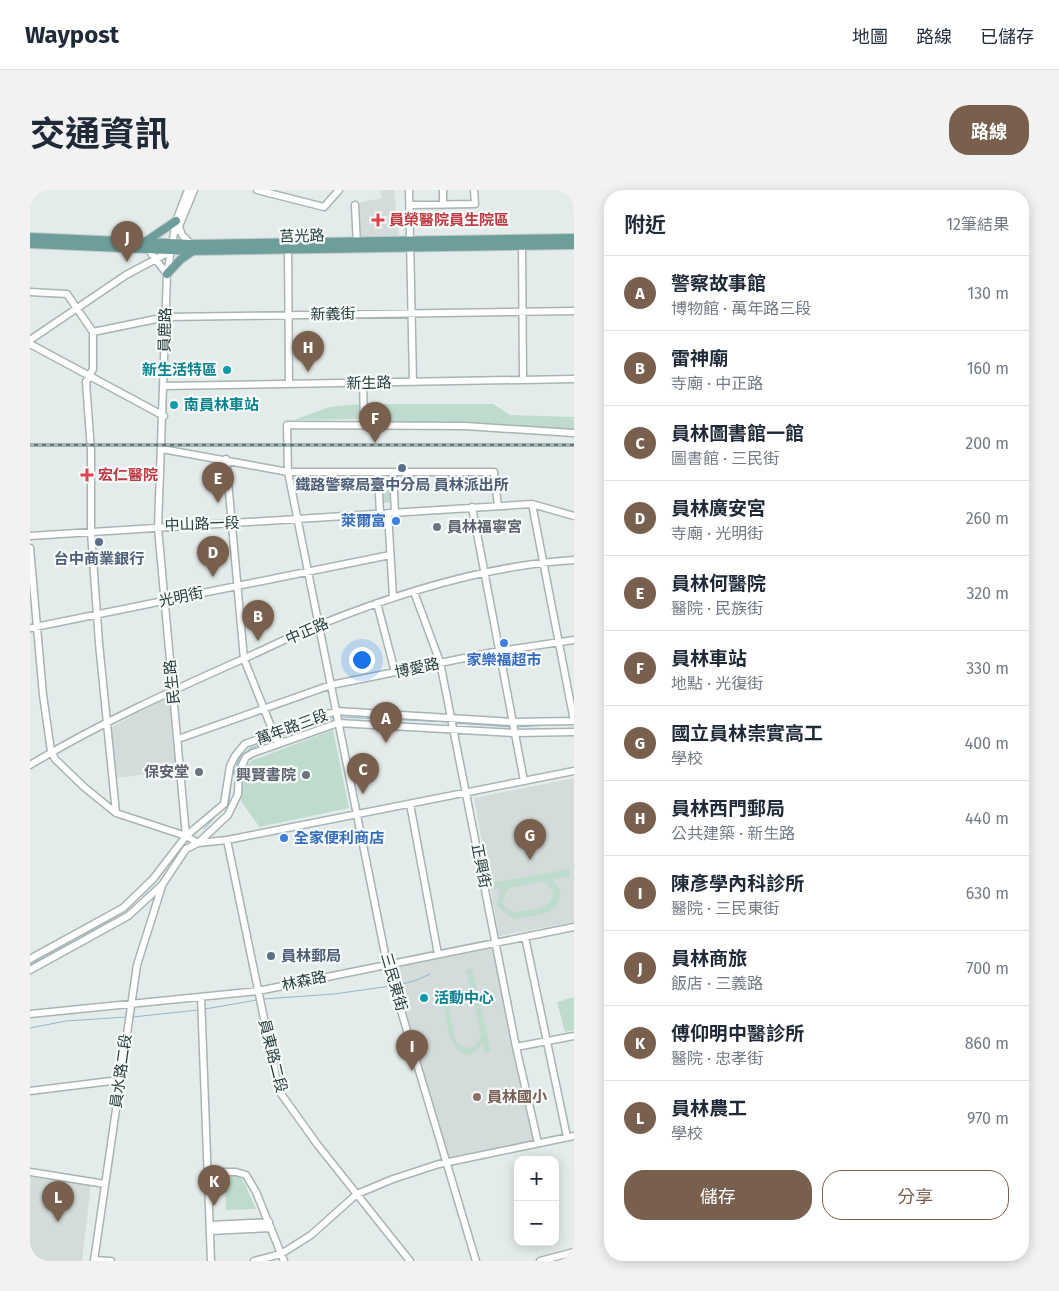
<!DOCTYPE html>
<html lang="zh-TW">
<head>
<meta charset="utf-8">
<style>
  :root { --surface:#fff; --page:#f2f2f3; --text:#1f2937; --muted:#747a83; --line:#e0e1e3; --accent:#79604e }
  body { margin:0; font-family:"Fira Sans","Noto Sans TC",sans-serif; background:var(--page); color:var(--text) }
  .controls { position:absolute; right:15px; bottom:15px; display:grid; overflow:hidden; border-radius:10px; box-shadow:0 2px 12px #0003 }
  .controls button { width:45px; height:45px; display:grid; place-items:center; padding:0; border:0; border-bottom:1px solid var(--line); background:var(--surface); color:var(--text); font:25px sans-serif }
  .you { position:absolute; left:331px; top:469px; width:18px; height:18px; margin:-12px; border:4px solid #fff; border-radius:50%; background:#1a73e8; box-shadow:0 0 0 8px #1a73e833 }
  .badge { display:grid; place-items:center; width:32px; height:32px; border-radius:50%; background:var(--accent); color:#fff; font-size:16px; font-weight:700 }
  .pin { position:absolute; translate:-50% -41px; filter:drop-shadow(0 1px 2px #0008) }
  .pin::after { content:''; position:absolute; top:26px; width:18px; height:15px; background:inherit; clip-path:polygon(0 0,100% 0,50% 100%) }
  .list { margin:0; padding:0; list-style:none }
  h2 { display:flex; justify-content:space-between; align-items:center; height:65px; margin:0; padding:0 20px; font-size:21px }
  h2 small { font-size:16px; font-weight:400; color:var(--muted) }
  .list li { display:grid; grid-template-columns:32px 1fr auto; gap:15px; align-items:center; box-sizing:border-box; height:75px; padding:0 20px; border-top:1px solid var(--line) }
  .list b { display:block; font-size:19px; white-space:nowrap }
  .list p { margin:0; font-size:16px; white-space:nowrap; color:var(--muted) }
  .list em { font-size:16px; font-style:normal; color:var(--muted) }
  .actions { display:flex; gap:10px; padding:15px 20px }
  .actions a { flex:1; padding:11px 0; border:1px solid var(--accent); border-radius:20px; text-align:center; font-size:18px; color:var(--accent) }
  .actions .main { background:var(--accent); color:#fff }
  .map { position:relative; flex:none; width:544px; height:1071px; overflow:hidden; border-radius:20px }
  header { display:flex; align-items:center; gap:30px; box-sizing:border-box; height:70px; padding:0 25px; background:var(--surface); border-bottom:1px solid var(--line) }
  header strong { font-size:24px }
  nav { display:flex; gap:28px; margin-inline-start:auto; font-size:18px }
  .intro { display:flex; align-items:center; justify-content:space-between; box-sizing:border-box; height:120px; padding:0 30px }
  h1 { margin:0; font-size:35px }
  .button { padding:12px 22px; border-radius:20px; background:var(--accent); color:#fff; font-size:18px; font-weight:700 }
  main { display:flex; gap:30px; padding:0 30px }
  aside { flex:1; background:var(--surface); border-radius:20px; box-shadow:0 2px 12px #0003 }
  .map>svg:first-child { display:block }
  .built { fill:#d3dcda }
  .green { fill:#bfdbcd; fill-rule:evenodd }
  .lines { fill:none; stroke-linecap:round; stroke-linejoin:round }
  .stream { stroke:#91b6cc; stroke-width:1 }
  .minor-casing { stroke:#a7b4b3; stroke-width:9 }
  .major-casing { stroke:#c2c9c8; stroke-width:10 }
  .minor { stroke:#fff; stroke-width:6 }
  .major { stroke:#6d9e9c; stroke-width:8 }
  .rail-casing { stroke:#607877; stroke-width:3 }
  .rail { stroke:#f5f9f8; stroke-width:1; stroke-dasharray:4; stroke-linecap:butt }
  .health-dot { fill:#e0444e; stroke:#f5f9f8; stroke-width:2 }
  .culture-dot { fill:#0f9aa8; stroke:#f5f9f8; stroke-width:2 }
  .service-dot { fill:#5c6f8a; stroke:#f5f9f8; stroke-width:2 }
  .shop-dot { fill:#3f7fe0; stroke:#f5f9f8; stroke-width:2 }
  .worship-dot { fill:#6b7280; stroke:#f5f9f8; stroke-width:2 }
  .education-dot { fill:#8d6e63; stroke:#f5f9f8; stroke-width:2 }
  .labels { text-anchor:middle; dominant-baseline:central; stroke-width:4.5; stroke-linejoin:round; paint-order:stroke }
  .health-label { font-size:15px; font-weight:bold; fill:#be3a42; stroke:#f5f9f8; text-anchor:start }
  .street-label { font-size:15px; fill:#253d3b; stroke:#f5f9f8 }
  .culture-label { font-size:15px; font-weight:bold; fill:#0d838f; stroke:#f5f9f8; text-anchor:start }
  .service-label { font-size:15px; font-weight:bold; fill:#4e5e75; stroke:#f5f9f8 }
  .shop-label { font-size:15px; font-weight:bold; fill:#366cbe; stroke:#f5f9f8; text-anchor:end }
  .worship-label { font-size:15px; font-weight:bold; fill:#5b616d; stroke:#f5f9f8; text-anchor:end }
  .education-label { font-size:15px; font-weight:bold; fill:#785e54; stroke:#f5f9f8; text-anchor:start }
</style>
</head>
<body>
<header>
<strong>Waypost</strong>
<nav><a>地圖</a><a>路線</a><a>已儲存</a></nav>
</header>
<div class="intro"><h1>交通資訊</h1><a class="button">路線</a></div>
<main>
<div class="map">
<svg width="544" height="1071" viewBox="0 0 544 1071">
  <rect width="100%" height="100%" fill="#e4eceb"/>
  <path class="built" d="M353 0H364L369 47 328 48 327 13 352 8 350 1Z
    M133 509 139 513 146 580 85 588 80 538Z
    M544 588V732L469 746 444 608Z
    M464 758 504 953 418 970 362 773Z
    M0 987 61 993 52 1071H0Z"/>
  <path class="green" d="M331 214V229L264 230 299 217Z
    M335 214H463L480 225 544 227V240L432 233 337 232 335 229Z
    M352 290H362L363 312 353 313Z
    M303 540 319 618 229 637C224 628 215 619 211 610 207 598 212 577 223 570Z
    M539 679 540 686 522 690C527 694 531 699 530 707 528 727 498 726 483 729L467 716 470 698 463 699 462 693ZM514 691 523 700C525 720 499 719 484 723L472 713 476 702 480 698Z
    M442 778 461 862 454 863 453 853 448 860 439 865C418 862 418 836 414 818 419 805 429 800 442 805L436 780ZM433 808 444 814 451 845 445 856 436 858 426 852 419 821 423 811Z
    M544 807V840L535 842 527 812Z
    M205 985 213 990 226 1019 196 1020 195 986Z"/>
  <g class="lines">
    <path class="stream" d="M311 527 419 532
      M425 533 481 537
      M485 537 536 534
      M249 547 304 528
      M174 639 199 611 202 587 210 567 221 558 243 550
      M0 774C50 747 103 725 137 677
      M365 796 387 790 400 784
      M234 809 304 804 361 796
      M175 819 227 810
      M103 827 168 820
      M0 838 36 831 96 827"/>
    <g class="minor-casing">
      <path id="minor" d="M227 0 294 17 309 0
        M379 0 383 192
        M413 0V15
        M325 15 327 56
        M380 15 445 14 444 0
        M149 37 152 45 161 54
        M147 41 164 0
        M492 51 493 190
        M258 55 259 194
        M117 58 137 84
        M0 102 37 104 63 142V179L56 192 61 261V342L69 453 86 623
        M63 142 136 127 544 121
        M0 150 96 85 141 61
        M0 154 134 226
        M333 193 334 234
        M134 196 544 189
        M132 259 258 282H464L468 316
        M196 269 214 469 248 554
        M348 283 350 324
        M363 283 365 322
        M502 314 544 531
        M442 317 494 591
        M358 323 363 407
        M0 346 502 314 544 326
        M0 358 13 505 21 561 25 569 54 597 86 623 156 646 168 653 197 650 544 581
        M384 402 410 472 486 857 508 953
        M347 413 365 482
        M0 438 360 365
        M148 549 301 495 469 461 544 450
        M0 575C68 534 141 501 213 469 238 458 263 445 289 435 366 404 460 375 544 370
        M380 614 408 764
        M156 646 128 338 137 84 146 31 158 0
        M197 650 249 901 287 954 380 1071
        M495 747 537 947
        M0 769 93 718 123 689 156 646 194 614 200 576 205 566 215 554 306 521 482 532 544 531
        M0 780 98 726 132 695 156 659 168 653 198 625 208 604 209 581 216 567 223 563 308 533 484 543 544 542
        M171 807 181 1071
        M0 824 228 801 544 737
        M486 857 544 846
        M0 901 81 891 90 894
        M0 982 75 994
        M177 982H206L216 985 226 1002 254 1071
        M180 1035 239 1032
        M180 1041 241 1038
        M64 1070 81 1071
        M64 1071 107 775 132 696
        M224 1071 251 1064 281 1045 327 1004 363 989 409 974 544 946
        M446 1071 357 774 258 282 257 235 435 236 544 243
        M510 1071 544 1062"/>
    </g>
    <g class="major-casing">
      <path id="major" d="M0 47 161 54 544 48
        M115 52 146 31
        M0 54 163 61 544 55
        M137 84 150 70 163 61"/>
    </g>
    <use href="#minor" class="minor"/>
    <use href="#major" class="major"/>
    <g class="rail-casing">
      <path id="rail" d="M0 255H544"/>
    </g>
    <use href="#rail" class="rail"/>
  </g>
  <g class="health-dot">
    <path d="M345.5 22.5h5v5h5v5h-5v5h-5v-5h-5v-5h5z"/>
    <path d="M54.5 277.5h5v5h5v5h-5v5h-5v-5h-5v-5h5z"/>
  </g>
  <g class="culture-dot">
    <circle cx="197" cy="180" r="5"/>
    <circle cx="144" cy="215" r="5"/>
    <circle cx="394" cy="808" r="5"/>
  </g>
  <g class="service-dot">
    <circle cx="372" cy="278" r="5"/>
    <circle cx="69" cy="352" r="5"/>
    <circle cx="241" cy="766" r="5"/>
  </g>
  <g class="shop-dot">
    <circle cx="366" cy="331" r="5"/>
    <circle cx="474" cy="453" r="5"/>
    <circle cx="254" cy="648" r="5"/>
  </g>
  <g class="worship-dot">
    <circle cx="407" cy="337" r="5"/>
    <circle cx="169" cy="582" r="5"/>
    <circle cx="276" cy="585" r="5"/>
  </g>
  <circle class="education-dot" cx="447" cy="907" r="5"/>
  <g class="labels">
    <g class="health-label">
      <text x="359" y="30">員榮醫院員生院區</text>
      <text x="68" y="285">宏仁醫院</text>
    </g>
    <g class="street-label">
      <text transform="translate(272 46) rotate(-1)">莒光路</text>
      <text transform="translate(303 124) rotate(-1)">新義街</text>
      <text transform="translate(135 140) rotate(-89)">員鹿路</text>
      <text transform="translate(339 193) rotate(-1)">新生路</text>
      <text transform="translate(172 334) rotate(-2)">中山路一段</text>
      <text transform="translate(151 407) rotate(-12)">光明街</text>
      <text transform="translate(277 441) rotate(-23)">中正路</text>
      <text transform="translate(387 478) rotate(-12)">博愛路</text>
      <text transform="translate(142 492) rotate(-96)">民生路</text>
      <text transform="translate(262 537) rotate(-20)">萬年路三段</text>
      <text transform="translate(451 676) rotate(79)">正興街</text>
      <text transform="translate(274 791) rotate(-12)">林森路</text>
      <text transform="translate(364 792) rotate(74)">三民東街</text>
      <text transform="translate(243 866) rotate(76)">員東路二段</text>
      <text transform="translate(91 881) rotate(-82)">員水路二段</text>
    </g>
    <g class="culture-label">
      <text x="187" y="180" text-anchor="end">新生活特區</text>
      <text x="154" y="215">南員林車站</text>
      <text x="404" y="808">活動中心</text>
    </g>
    <g class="service-label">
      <text x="372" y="295">鐵路警察局臺中分局 員林派出所</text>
      <text x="69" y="369">台中商業銀行</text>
      <text x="251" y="766" text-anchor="start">員林郵局</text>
    </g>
    <g class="shop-label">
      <text x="356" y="331">萊爾富</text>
      <text x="474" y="470" text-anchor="middle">家樂福超市</text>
      <text x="264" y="648" text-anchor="start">全家便利商店</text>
    </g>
    <g class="worship-label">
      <text x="417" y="337" text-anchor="start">員林福寧宮</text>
      <text x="159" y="582">保安堂</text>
      <text x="266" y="585">興賢書院</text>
    </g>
    <g class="education-label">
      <text x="457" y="907">員林國小</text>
    </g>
  </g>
</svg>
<div class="controls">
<button>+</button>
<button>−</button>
</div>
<div class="you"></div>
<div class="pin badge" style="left:356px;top:553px">A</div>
<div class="pin badge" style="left:228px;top:451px">B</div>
<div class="pin badge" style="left:333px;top:604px">C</div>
<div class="pin badge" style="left:183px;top:387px">D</div>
<div class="pin badge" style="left:188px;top:313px">E</div>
<div class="pin badge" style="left:345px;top:253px">F</div>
<div class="pin badge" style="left:500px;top:670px">G</div>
<div class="pin badge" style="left:278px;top:182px">H</div>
<div class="pin badge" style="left:382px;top:881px">I</div>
<div class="pin badge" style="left:97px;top:72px">J</div>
<div class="pin badge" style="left:184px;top:1016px">K</div>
<div class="pin badge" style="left:28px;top:1032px">L</div>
</div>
<aside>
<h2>附近<small>12筆結果</small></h2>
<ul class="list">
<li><span class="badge">A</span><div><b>警察故事館</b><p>博物館 · 萬年路三段</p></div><em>130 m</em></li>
<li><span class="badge">B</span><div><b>雷神廟</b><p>寺廟 · 中正路</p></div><em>160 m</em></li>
<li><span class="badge">C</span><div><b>員林圖書館一館</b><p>圖書館 · 三民街</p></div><em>200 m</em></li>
<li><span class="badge">D</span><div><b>員林廣安宮</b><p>寺廟 · 光明街</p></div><em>260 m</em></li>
<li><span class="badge">E</span><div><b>員林何醫院</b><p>醫院 · 民族街</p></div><em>320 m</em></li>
<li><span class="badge">F</span><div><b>員林車站</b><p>地點 · 光復街</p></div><em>330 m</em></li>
<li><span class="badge">G</span><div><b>國立員林崇實高工</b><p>學校</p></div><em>400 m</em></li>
<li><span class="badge">H</span><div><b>員林西門郵局</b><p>公共建築 · 新生路</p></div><em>440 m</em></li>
<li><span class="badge">I</span><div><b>陳彥學內科診所</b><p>醫院 · 三民東街</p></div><em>630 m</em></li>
<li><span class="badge">J</span><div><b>員林商旅</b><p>飯店 · 三義路</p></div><em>700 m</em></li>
<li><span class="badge">K</span><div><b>傅仰明中醫診所</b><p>醫院 · 忠孝街</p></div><em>860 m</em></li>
<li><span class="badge">L</span><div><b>員林農工</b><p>學校</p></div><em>970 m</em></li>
</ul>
<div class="actions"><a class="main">儲存</a><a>分享</a></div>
</aside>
</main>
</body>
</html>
